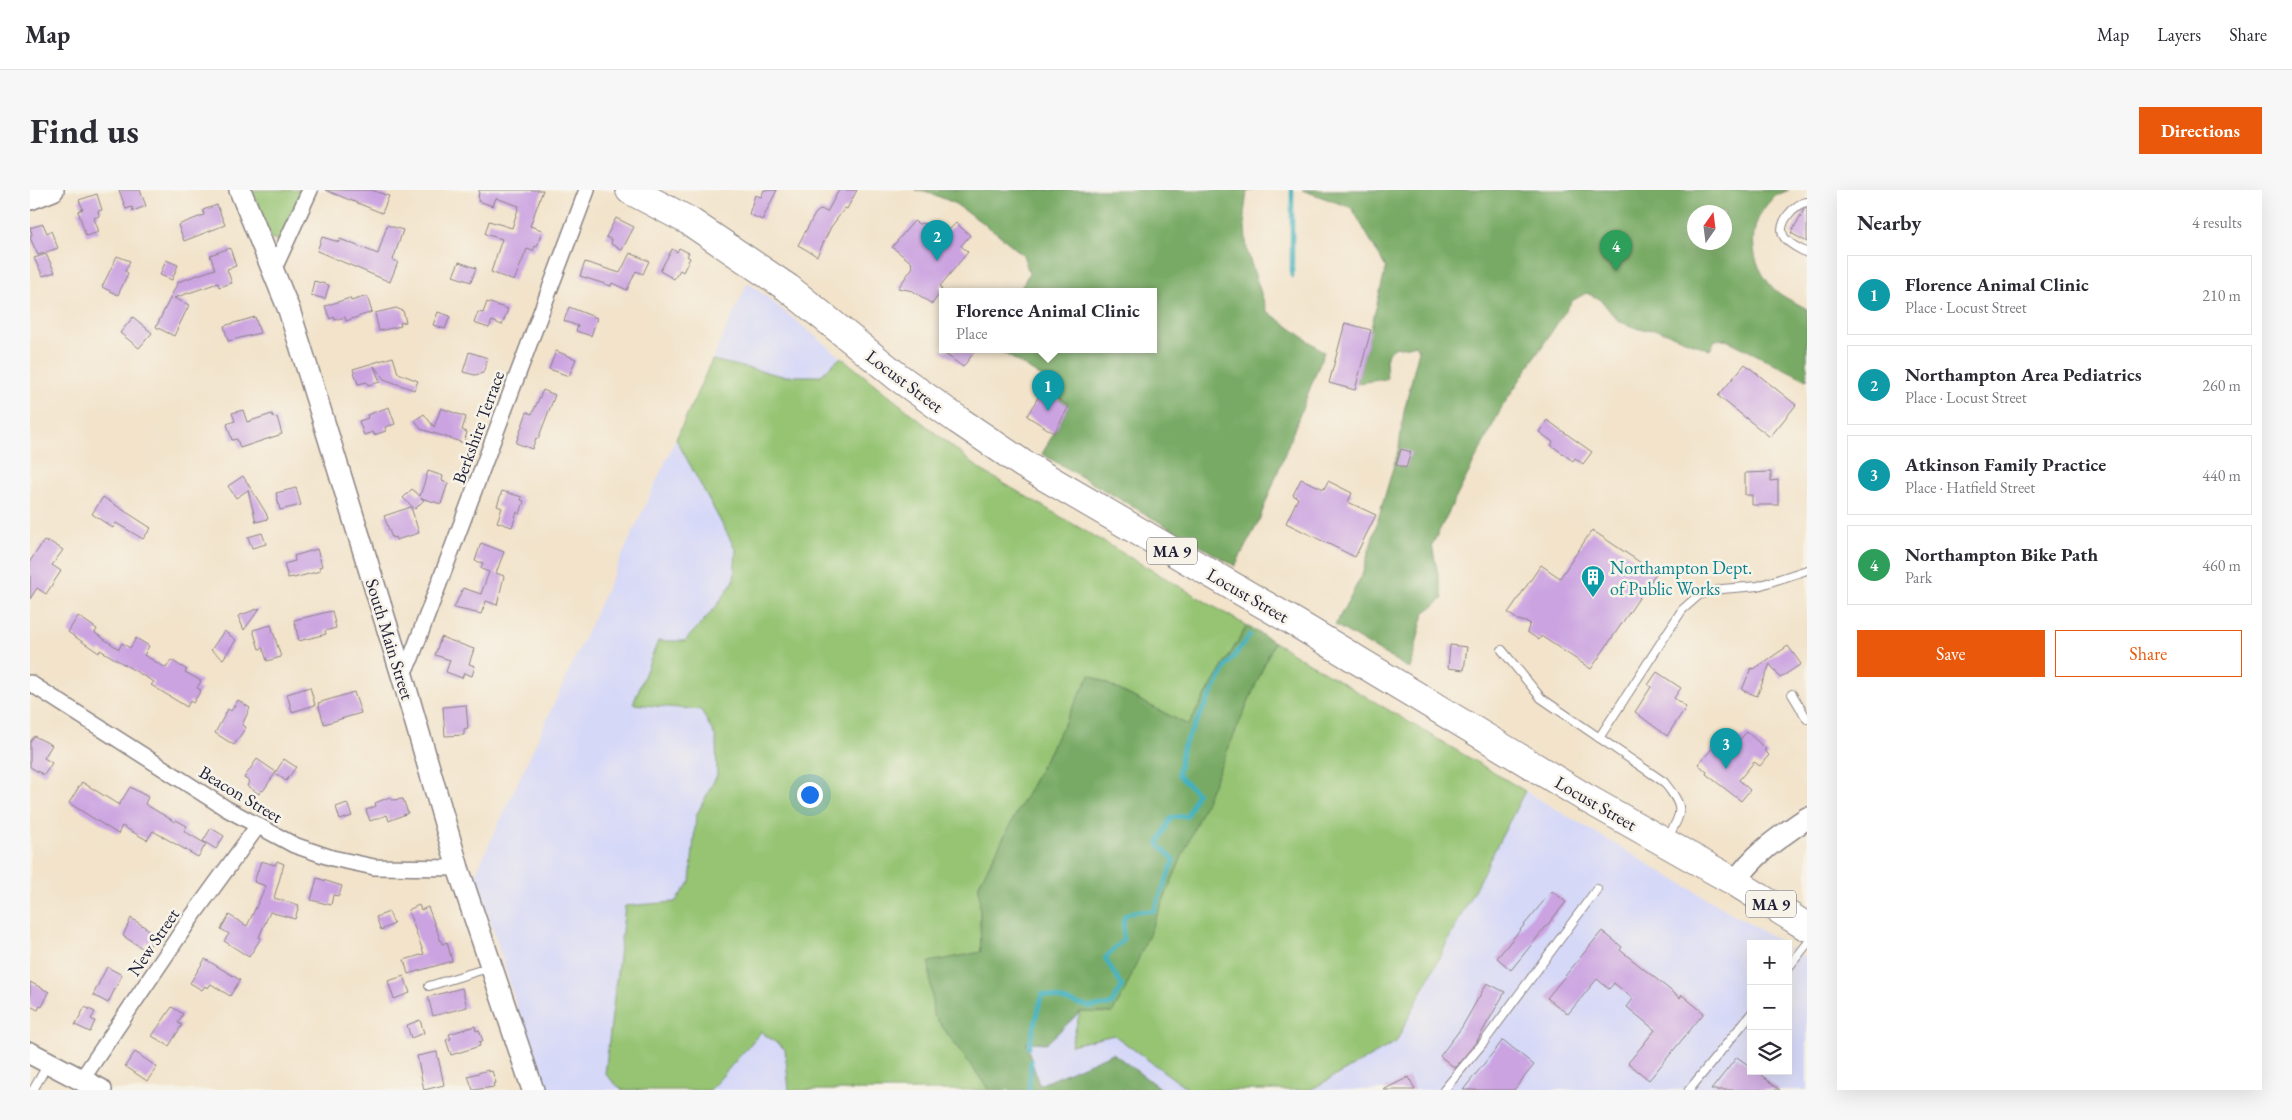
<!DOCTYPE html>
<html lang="en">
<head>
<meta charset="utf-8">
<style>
  :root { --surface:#fff; --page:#f7f7f7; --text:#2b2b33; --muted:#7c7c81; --line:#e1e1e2; --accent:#ea580c }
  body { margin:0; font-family:"EB Garamond",serif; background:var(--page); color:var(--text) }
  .controls { position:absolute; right:15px; bottom:15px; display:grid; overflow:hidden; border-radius:0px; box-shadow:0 5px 20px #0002 }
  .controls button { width:45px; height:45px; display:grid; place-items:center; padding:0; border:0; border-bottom:1px solid var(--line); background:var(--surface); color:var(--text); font:25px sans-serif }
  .compass { position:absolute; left:1657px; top:15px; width:45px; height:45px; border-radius:50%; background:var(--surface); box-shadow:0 5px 20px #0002; rotate:14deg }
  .you { position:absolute; left:779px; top:604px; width:18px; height:18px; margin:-12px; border:4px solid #fff; border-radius:50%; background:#1a73e8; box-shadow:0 0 0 8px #1a73e833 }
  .badge { display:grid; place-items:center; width:32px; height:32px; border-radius:50%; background:var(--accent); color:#fff; font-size:16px; font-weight:700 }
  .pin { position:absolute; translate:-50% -41px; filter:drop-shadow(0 1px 2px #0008) }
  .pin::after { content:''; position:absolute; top:26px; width:18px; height:15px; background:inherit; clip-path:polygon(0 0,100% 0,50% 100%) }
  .popup { position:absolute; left:909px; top:98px; width:218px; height:65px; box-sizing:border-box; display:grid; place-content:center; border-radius:0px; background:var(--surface); filter:drop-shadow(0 1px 4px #0005); font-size:16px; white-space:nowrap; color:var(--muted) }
  .popup b { font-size:19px; color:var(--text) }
  .popup::after { content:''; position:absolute; left:50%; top:100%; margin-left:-10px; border:10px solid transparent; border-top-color:var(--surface) }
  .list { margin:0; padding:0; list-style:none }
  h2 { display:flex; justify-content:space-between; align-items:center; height:65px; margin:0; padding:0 20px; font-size:21px }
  h2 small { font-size:16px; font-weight:400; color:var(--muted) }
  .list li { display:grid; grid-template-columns:32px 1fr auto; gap:15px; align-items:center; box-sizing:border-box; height:80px; margin:0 10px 10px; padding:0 10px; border:1px solid var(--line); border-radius:0px }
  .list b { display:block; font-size:19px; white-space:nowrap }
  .list p { margin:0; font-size:16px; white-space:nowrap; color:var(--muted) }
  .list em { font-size:16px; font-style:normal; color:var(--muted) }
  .actions { display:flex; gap:10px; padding:15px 20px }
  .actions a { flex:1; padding:11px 0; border:1px solid var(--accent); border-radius:0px; text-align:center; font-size:18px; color:var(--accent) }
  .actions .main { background:var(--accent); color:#fff }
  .icon { flex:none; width:28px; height:28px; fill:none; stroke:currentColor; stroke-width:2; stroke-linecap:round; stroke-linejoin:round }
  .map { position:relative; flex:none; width:1777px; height:900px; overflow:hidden; border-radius:0px }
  header { display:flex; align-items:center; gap:30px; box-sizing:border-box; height:70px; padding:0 25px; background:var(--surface); border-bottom:1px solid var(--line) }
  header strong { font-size:24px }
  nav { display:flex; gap:28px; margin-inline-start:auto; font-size:18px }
  .intro { display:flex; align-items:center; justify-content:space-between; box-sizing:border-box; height:120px; padding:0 30px }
  h1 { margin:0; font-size:35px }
  .button { padding:12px 22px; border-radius:0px; background:var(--accent); color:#fff; font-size:18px; font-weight:700 }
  main { display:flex; gap:30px; padding:0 30px }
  aside { flex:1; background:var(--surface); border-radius:0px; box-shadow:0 5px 20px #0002 }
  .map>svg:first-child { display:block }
  .built { fill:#d6d8f8 }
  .green { fill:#96c473; stroke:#5c7357 }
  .forest { fill:#78aa65; stroke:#4d6650; fill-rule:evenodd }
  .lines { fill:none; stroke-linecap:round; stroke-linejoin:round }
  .stream { stroke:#42b1be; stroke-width:4.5 }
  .building { fill:#cba3e1 }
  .lane-casing { stroke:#8a8282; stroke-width:10 }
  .street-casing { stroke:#8a8282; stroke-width:18 }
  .secondary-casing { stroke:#8a8282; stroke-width:24 }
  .highway-casing { stroke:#8a8282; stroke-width:30 }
  .lane { stroke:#fff; stroke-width:8 }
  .street { stroke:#fff; stroke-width:15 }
  .secondary { stroke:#fff; stroke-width:21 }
  .highway { stroke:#fff; stroke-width:28 }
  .labels { text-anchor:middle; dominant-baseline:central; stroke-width:5; stroke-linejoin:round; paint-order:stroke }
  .shield { fill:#f7f3e8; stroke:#62616f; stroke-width:1 }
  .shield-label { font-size:16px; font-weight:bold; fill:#22223b }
  .street-label { font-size:18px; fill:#22223b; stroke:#f7f3e8 }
  .culture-label { font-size:18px; fill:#0d838f; stroke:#f7f3e8; text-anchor:start }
</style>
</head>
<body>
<header>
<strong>Map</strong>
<nav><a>Map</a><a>Layers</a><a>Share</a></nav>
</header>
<div class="intro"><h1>Find us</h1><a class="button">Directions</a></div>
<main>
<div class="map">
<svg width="1777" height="900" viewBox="0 0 1777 900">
  <rect width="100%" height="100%" fill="#f7f3e8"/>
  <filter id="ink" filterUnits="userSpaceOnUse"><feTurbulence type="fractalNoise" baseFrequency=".02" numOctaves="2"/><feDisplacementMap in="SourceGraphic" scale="10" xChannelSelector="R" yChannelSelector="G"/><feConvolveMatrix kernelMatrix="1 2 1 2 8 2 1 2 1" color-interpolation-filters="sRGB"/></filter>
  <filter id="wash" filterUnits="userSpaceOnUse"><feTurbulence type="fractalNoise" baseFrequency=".0096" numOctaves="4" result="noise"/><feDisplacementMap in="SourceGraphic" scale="20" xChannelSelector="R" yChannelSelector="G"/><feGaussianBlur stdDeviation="1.12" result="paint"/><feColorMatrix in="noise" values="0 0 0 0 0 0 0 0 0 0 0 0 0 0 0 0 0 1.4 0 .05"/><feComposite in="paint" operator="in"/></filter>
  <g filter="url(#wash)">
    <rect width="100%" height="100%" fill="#f2e3ca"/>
    <path class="built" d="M718 92 951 280 1754 754H1721V881H1758V757L1775 767 1777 769V900H512L446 683Z"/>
    <path class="green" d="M222 0H275L249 51 241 48Z
      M811 167 951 280 1217 436 1158 535 1060 485 949 694 951 762 903 824 959 900H759L755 859 731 842 680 900H592L575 884 595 716 645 712 660 692 666 626 687 585 686 548 671 520 603 514 628 451H655L685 418 704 390 706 360 646 249 682 170 753 186H790Z
      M1244 452 1495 601 1366 852 1280 900H1159L1084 845 1041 855 1050 822 1082 823Z"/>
    <path class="forest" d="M885 0H1223L1217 2 1214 24 1217 61 1237 121 1294 162 1228 333 1205 376 1012 264 1039 216 1031 211 1020 192 969 160H1123V102H989L999 83 993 65 967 43 924 13 895 1Z
      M1272 0H1759C1754 2 1746 5 1742 9 1715 35 1719 73 1744 99 1752 107 1767 113 1777 119V190L1695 149 1685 150 1680 160 1629 140 1609 139 1588 131 1570 109 1556 103 1542 111 1472 217 1402 355 1413 409 1394 423 1380 479 1305 435 1332 385 1369 257 1374 221 1389 160 1385 155 1364 158 1358 162 1356 170 1357 189 1327 193 1356 78 1322 18ZM1664 22H1694V52H1664Z
      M1217 436 1244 452 1092 807 1082 823 1050 822 1017 853 996 852 1009 895 1083 863 1132 900H959L903 824 899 772 951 762 949 694 1060 485 1158 535Z"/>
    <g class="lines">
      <path class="stream" d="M1262 86V0
        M999 857 1012 804 1059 817 1081 815 1092 796 1075 768 1093 750 1094 726 1105 721H1124L1144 670 1128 654 1141 627 1157 626 1167 603 1148 585 1153 557 1196 477 1220 445
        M999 900 1001 871"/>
    </g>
    <g id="blocks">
      <path class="building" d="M89 0H110L116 16 103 21 102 17 96 19Z
        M295 0H341L359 6 352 23Z
        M449 0H513L500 36 512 40 507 57 505 56 503 61 497 59 484 91 461 82 472 49 455 44 459 31 482 38 489 16 466 8 463 16 448 11Z
        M734 0H747L732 30 719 24 725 5 731 7Z
        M809 0H827L817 19 815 18 801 37 787 66 768 55 785 24 791 19 797 22Z
        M67 4 72 20 68 21 69 26 64 28 69 42 56 46 48 21 53 19 49 10Z
        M187 15 195 35 154 51 148 35 174 25 173 20Z
        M1775 18H1777V52L1761 43Z
        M586 28 604 37 592 60 581 54 582 50 576 47Z
        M884 31 889 34 894 33 912 47 926 33 940 45 931 56 938 62 910 96 912 101 902 114 883 101 868 98 883 77 881 75 882 73 862 57Z
        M13 34 17 43 21 41 28 58 8 65 0 48 2 44 0 38Z
        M357 35 373 40 363 70 368 72 360 92 287 61 292 47 309 52 310 49 348 64Z
        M200 58 206 76 197 79 202 93 189 97 188 93 144 108 159 115 144 146 126 137 148 92 185 79 180 65Z
        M649 58 659 63 657 66 660 68 653 82 650 80 644 89 630 81 642 59 647 62Z
        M600 63 619 71 613 84 606 81 597 100 582 93 581 96 550 86 555 72 590 83Z
        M16 64 25 82 13 86 4 68Z
        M87 66 100 71 95 81 98 83 88 105 72 97Z
        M136 70 148 75 142 90 130 85Z
        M429 72 446 78 441 92 423 86Z
        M284 91 299 95 295 109 281 105Z
        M337 106 342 122 316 131 315 127 305 130 304 127 300 129 295 116 320 108 321 111Z
        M457 112 478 119 472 135 462 131 459 138 444 133 448 122 453 123Z
        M539 117 567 128 561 146 546 141 548 136 534 131Z
        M366 118 373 121 376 132 370 133 371 136 349 141 345 123Z
        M408 122 420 126 415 139 403 135Z
        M103 127 122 143 109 158 90 143Z
        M225 127 230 143 198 151 194 136Z
        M1315 133 1341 140 1325 200 1299 193Z
        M910 160H946L933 177Z
        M526 161 546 169 539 186 519 179Z
        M439 162 458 168 453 183 445 185 433 182Z
        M363 167 368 183 388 191 384 200 354 189 344 176 350 192 338 195 337 192 328 194 323 179Z
        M1715 174 1766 215 1740 247 1688 206Z
        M1013 199 1039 216 1024 243 997 226Z
        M513 200 525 205 508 249 506 248 502 259 486 253 497 222 502 224Z
        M359 217 365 234 355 237 356 241 344 245 343 242 334 245 329 231 338 228 337 225Z
        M411 218 436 227 432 240 437 242 434 253 391 239 385 230 394 224 404 237Z
        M213 220 217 232 242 224 244 228 247 227 252 244 210 258 207 249 202 250 197 234 205 231 202 223Z
        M1517 230 1562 262 1553 274 1545 268 1543 271 1521 255 1523 252 1509 242Z
        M1371 259 1381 262 1376 278 1366 275Z
        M398 281 413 286 412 291 418 293 411 314 391 308 394 310 385 319 373 308 382 299 390 306Z
        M1741 282V291L1748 290V315H1722V305H1715V283Z
        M213 286 236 323 238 329 226 332 218 300 206 308 198 296Z
        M1271 289 1294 299 1298 291 1322 303 1318 312 1346 325 1325 367 1256 333 1268 308 1263 305Z
        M266 298 271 315 250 320 246 303Z
        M472 301 492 307 491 310 494 311 490 324 487 322 482 337 467 332 472 318 467 316Z
        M73 307 121 338 113 349 86 333 83 338 62 324Z
        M381 317 389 343 366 350 365 347 362 348 354 326Z
        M1562 340 1626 383 1561 479 1511 446 1509 450 1497 442 1500 433 1488 430 1478 423 1511 375 1530 388Z
        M232 343 236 354 222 358 218 347Z
        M14 351 18 353 19 351 33 360 22 375 31 381 16 404 7 398 0 409V371Z
        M451 353 474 362 466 383 474 386 467 415 456 411 451 424 424 418 433 398 451 404 459 382 451 379 453 373 445 371Z
        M287 359 292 376 289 377 290 381 264 388 263 387 258 388 254 374 265 371 264 366Z
        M230 418 214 440 208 426Z
        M302 421 306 438 295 441 296 444 269 451 264 430Z
        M48 426 67 439 65 443 89 459 92 453 100 458 106 448 119 456 114 465 136 478 141 470 157 480 155 482 171 491 167 498 171 500 163 513 160 511 157 517 121 495 124 492 70 460 69 463 38 442Z
        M241 435 251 467 237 471 233 458 229 459 223 440Z
        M194 441 206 450 193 469 181 460Z
        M411 447 444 459 439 474 445 476 442 486 434 483 432 488 416 482 420 470 405 465Z
        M1420 455 1437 457 1434 480 1418 478Z
        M1758 456 1771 474 1750 488 1740 474 1727 506 1712 500 1721 478 1724 479Z
        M1627 482 1651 498 1644 508 1656 517 1637 546 1605 522 1621 497 1618 495Z
        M280 497 285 515 262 522 257 504Z
        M324 502 331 523 294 534 288 513Z
        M208 510 220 518 212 535 216 537 204 555 185 543 198 519 201 521Z
        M436 515 438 538 434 539V545L415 546 413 517Z
        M1717 542 1736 559 1734 560 1739 565 1730 576 1724 572 1709 590 1720 600 1711 611 1676 584 1677 582 1668 574 1694 546 1704 555Z
        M4 546 22 555 14 568 22 573 14 585 0 577V552Z
        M227 569 246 582 233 601 231 600 229 604 217 596 219 591 214 588Z
        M254 569 266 577 256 591 245 583Z
        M52 592 89 615 100 597 118 607 115 614 145 632 146 630 157 636 154 641 176 654 168 667 123 641 117 650 92 636 88 644 39 613Z
        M360 607 362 610 373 609 378 623 359 631 357 625 340 631 336 620 346 616 345 613Z
        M317 613 322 626 310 630 306 617Z
        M181 638 194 646 186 659 173 651Z
        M231 671 245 675 247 671 254 674 244 708 269 715 265 729 240 722 229 747 231 748 219 767 194 751 199 744 191 739 199 725 217 736 236 696 224 692Z
        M287 688 312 696 309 706 303 705 301 715 281 710Z
        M1522 701 1536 712 1481 780 1467 768Z
        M389 715 391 720 398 717 412 754 417 752 422 771 378 784 374 770 394 764 378 720Z
        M359 722 364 734 351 740 346 727Z
        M101 728 127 745 121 755 117 752 112 758 93 746Z
        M1572 741 1592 757 1590 760 1650 808 1652 805 1674 823 1619 890 1598 873 1625 840 1597 817 1603 809 1584 793 1579 799 1567 789 1538 824 1517 808Z
        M175 769 210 790 200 806 181 794 178 798 175 796 172 800 160 793Z
        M77 777 92 785 78 813 63 805Z
        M374 786 380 803 364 809 358 791Z
        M0 792 19 802 12 817 10 816 8 820 0 816Z
        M1457 793 1475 802 1447 851 1425 878 1410 866 1432 837Z
        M432 798 437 817 403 826 398 807Z
        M55 817 65 822 61 829 65 831 60 842 45 835Z
        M142 817 153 824 148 833 152 835 139 856 122 846Z
        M390 830 394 843 381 848 377 835Z
        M445 836 446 841 449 840 453 851 449 852 450 856 421 865 416 850 421 849 419 844Z
        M1473 850 1504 875 1484 900H1433Z
        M105 862 127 877 117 891 95 876Z
        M407 862 414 895 394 900 387 866Z
        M1707 867 1721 877V881H1726L1750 900H1681Z
        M458 880V882L462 881 466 893 463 894 464 897 443 900 438 886Z
        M1379 887 1385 900H1353Z"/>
    </g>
  </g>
  <g filter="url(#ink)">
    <use href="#blocks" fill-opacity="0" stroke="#8a8282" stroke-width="1"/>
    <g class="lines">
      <g class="lane-casing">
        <path id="lane" d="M1777 12C1765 13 1746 34 1754 47 1758 54 1770 59 1777 63
          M1472 460 1511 508 1634 592C1655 619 1653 620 1637 649
          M1762 504 1777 529
          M1569 548 1652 420 1669 405 1692 399 1728 396 1777 380
          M1758 778 1777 754
          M399 796 461 777
          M3 900 18 874
          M1414 900 1453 853 1567 699
          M1659 900 1721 824"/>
      </g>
      <g class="street-casing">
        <path id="street" d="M242 83 280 0
          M372 485 381 468 557 0
          M0 493 197 619 264 655 302 668 344 677 428 678
          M52 889 161 728 227 637"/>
      </g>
      <g class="secondary-casing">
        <path id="secondary" d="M210 0 259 120 271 158 372 485 428 678 503 900
          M0 9 23 0
          M1705 692C1726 662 1747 649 1777 628
          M0 863 71 900"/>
      </g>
      <g class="highway-casing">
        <path id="highway" d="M600 0 659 31 758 98 868 187 928 230 993 274 1271 436 1556 608 1705 692 1777 737"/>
      </g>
      <use href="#lane" class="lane"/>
      <use href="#street" class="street"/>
      <use href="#secondary" class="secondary"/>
      <use href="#highway" class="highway"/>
    </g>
  </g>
  <defs>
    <g id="building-pin" transform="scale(1.25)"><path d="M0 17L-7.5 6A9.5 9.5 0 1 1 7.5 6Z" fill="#0f9aa8" stroke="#f7f3e8"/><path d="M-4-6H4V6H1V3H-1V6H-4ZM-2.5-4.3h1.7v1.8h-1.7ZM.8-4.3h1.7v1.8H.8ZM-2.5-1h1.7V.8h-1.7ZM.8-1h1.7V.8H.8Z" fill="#fff"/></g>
  </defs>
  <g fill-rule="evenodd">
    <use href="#building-pin" x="1563" y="387"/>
  </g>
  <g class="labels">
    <g class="shield">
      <rect x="1117" y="347.5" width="50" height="27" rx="4"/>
      <rect x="1716" y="700.5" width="50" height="27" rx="4"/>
    </g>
    <g class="shield-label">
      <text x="1142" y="361">MA 9</text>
      <text x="1741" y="714">MA 9</text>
    </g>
    <g class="street-label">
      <text transform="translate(875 191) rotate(37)">Locust Street</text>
      <text transform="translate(448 237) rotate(-70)">Berkshire Terrace</text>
      <text transform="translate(1218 405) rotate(30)">Locust Street</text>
      <text transform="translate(360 449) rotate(73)">South Main Street</text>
      <text transform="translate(211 604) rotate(31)">Beacon Street</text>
      <text transform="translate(1566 613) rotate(30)">Locust Street</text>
      <text transform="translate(123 752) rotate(-56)">New Street</text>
    </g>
    <g class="culture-label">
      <text x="1580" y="377">Northampton Dept.<tspan x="1580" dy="21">of Public Works</tspan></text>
    </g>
  </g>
</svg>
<div class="controls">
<button>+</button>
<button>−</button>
<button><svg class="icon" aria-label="layers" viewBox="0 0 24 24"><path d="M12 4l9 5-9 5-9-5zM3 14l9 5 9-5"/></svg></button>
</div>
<svg class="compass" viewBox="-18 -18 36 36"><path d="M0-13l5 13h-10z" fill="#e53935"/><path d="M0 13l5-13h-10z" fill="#7c7c81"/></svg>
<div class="you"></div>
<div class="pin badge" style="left:1018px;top:221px;background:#0f9aa8">1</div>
<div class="popup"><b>Florence Animal Clinic</b>Place</div>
<div class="pin badge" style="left:907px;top:71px;background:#0f9aa8">2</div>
<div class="pin badge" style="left:1696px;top:579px;background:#0f9aa8">3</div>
<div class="pin badge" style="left:1586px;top:81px;background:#2e9e5b">4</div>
</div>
<aside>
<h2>Nearby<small>4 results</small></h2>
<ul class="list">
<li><span class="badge" style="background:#0f9aa8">1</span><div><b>Florence Animal Clinic</b><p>Place · Locust Street</p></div><em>210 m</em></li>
<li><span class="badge" style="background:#0f9aa8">2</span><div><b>Northampton Area Pediatrics</b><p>Place · Locust Street</p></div><em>260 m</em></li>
<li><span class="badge" style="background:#0f9aa8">3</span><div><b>Atkinson Family Practice</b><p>Place · Hatfield Street</p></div><em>440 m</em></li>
<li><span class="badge" style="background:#2e9e5b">4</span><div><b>Northampton Bike Path</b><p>Park</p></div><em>460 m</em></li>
</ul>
<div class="actions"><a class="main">Save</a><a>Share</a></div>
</aside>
</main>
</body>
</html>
